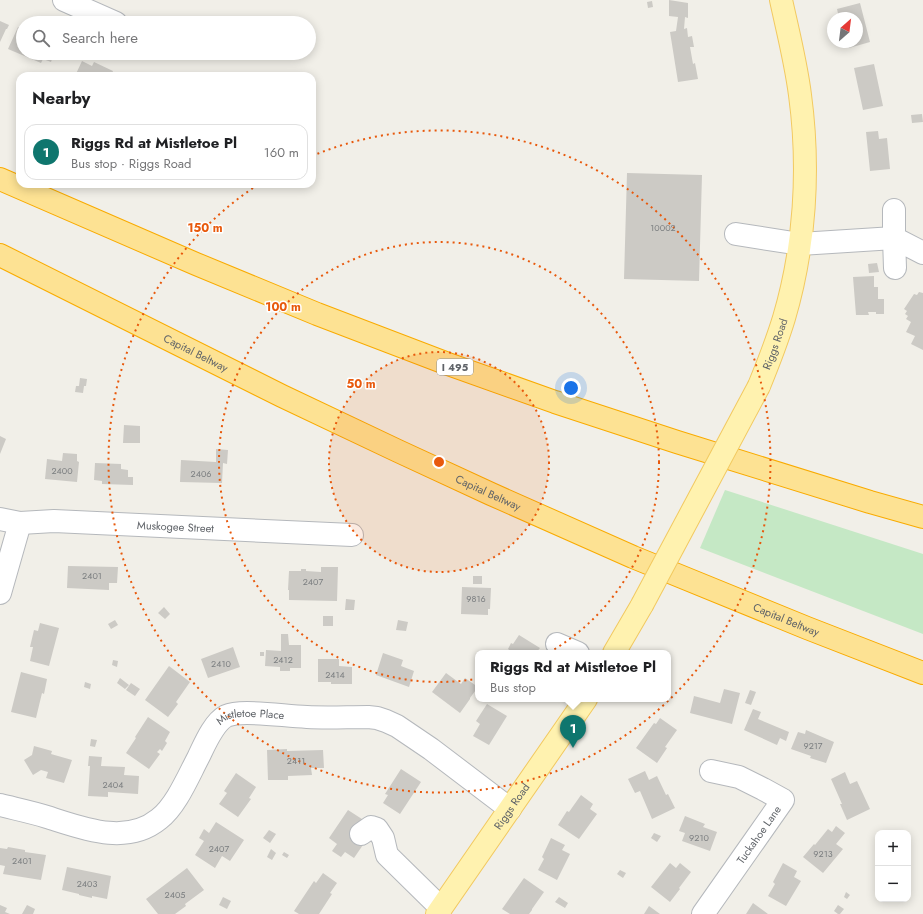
<!DOCTYPE html>
<html lang="en">
<head>
<meta charset="utf-8">
<style>
  :root { --surface:#fff; --page:#f2f2f2; --text:#202124; --muted:#757577; --line:#e0e0e0; --accent:#0f766e }
  body { margin:0; font-family:Jost,sans-serif; background:var(--page); color:var(--text) }
  .controls { position:absolute; right:12px; bottom:12px; display:grid; overflow:hidden; border-radius:8px; box-shadow:0 2px 10px #0003 }
  .controls button { width:36px; height:36px; display:grid; place-items:center; padding:0; border:0; border-bottom:1px solid var(--line); background:var(--surface); color:var(--text); font:20px sans-serif }
  .compass { position:absolute; left:827px; top:12px; width:36px; height:36px; border-radius:50%; background:var(--surface); box-shadow:0 2px 10px #0003; rotate:28deg }
  .you { position:absolute; left:571px; top:388px; width:14px; height:14px; margin:-10px; border:3px solid #fff; border-radius:50%; background:#1a73e8; box-shadow:0 0 0 6px #1a73e833 }
  .badge { display:grid; place-items:center; width:26px; height:26px; border-radius:50%; background:var(--accent); color:#fff; font-size:13px; font-weight:700 }
  .pin { position:absolute; translate:-50% -33px; filter:drop-shadow(0 1px 2px #0008) }
  .pin::after { content:''; position:absolute; top:21px; width:14px; height:12px; background:inherit; clip-path:polygon(0 0,100% 0,50% 100%) }
  .popup { position:absolute; left:475px; top:650px; width:196px; height:52px; box-sizing:border-box; display:grid; place-content:center; border-radius:8px; background:var(--surface); filter:drop-shadow(0 1px 3px #0005); font-size:13px; white-space:nowrap; color:var(--muted) }
  .popup b { font-size:15px; color:var(--text) }
  .popup::after { content:''; position:absolute; left:50%; top:100%; margin-left:-8px; border:8px solid transparent; border-top-color:var(--surface) }
  .list { margin:0; padding:0; list-style:none }
  h2 { display:flex; justify-content:space-between; align-items:center; height:52px; margin:0; padding:0 16px; font-size:17px }
  h2 small { font-size:13px; font-weight:400; color:var(--muted) }
  .list li { display:grid; grid-template-columns:26px 1fr auto; gap:12px; align-items:center; box-sizing:border-box; height:56px; margin:0 8px 8px; padding:0 8px; border:1px solid var(--line); border-radius:12px }
  .list b { display:block; font-size:15px; white-space:nowrap }
  .list p { margin:0; font-size:13px; white-space:nowrap; color:var(--muted) }
  .list em { font-size:13px; font-style:normal; color:var(--muted) }
  .icon { flex:none; width:22px; height:22px; fill:none; stroke:currentColor; stroke-width:2; stroke-linecap:round; stroke-linejoin:round }
  .map { position:relative; flex:none; width:923px; height:914px; overflow:hidden }
  .search { position:absolute; background:var(--surface); box-shadow:0 2px 10px #0003; left:16px; top:16px; width:300px; height:44px; display:flex; align-items:center; gap:10px; box-sizing:border-box; padding:0 14px; border-radius:22px; color:var(--muted); font-size:15px }
  .panel { position:absolute; background:var(--surface); box-shadow:0 2px 10px #0003; left:16px; top:72px; width:300px; height:116px; border-radius:12px }
  .map>svg:first-child { display:block }
  .green { fill:#c5e8c5 }
  .building { fill:#cccac5 }
  .lines { fill:none; stroke-linecap:round; stroke-linejoin:round }
  .minor-casing { stroke:#b5b8bc; stroke-width:24 }
  .major-casing { stroke:#f2c960; stroke-width:24 }
  .highway-casing { stroke:#f9ab00; stroke-width:24 }
  .minor { stroke:#fff; stroke-width:22 }
  .major { stroke:#fff2af; stroke-width:22 }
  .highway { stroke:#fde293; stroke-width:22 }
  .major-bridge-casing { stroke:#f2c960; stroke-width:24; stroke-linecap:butt }
  .major-bridge { stroke:#fff2af; stroke-width:22 }
  .ring { fill:none; stroke:#e8590c; stroke-width:2; stroke-dasharray:2 4 }
  .labels { text-anchor:middle; dominant-baseline:central; stroke-width:3; stroke-linejoin:round; paint-order:stroke }
  .number-label { font-size:9px; fill:#7a7d7f }
  .shield { fill:#fff; stroke:#8f9295; stroke-width:1 }
  .shield-label { font-size:10px; font-weight:bold; fill:#5f6368 }
  .street-label { font-size:11px; fill:#5f6368; stroke:#fff }
  .centre { fill:#e8590c; stroke:#fff; stroke-width:2 }
  .ring-label { font-size:12px; text-anchor:middle; font-weight:bold; fill:#e8590c; stroke:#fff; stroke-width:3; stroke-linejoin:round; paint-order:stroke }
</style>
</head>
<body>
<div class="map">
<svg width="923" height="914" viewBox="0 0 923 914">
  <rect width="100%" height="100%" fill="#f1efe8"/>
  <path class="green" d="M725 490 923 554V634L700 548Z"/>
  <path class="building" d="M669 0 688 3V18L685 17 684 29 687 28 688 37 692 36 694 47H690L693 64 695 63 698 79 678 82 670 32 676 31 678 17 669 16Z
    M652 1 653 7 648 8 647 2Z
    M860 3 870 42 849 48 847 42H857V18H839L837 9Z
    M0 21 9 25 7 29H6L0 42Z
    M18 27 23 29V53H54L51 62 43 59 41 63 8 49Z
    M82 61 92 66 94 62 113 71 111 76H75Z
    M874 64 883 106 863 110 854 68Z
    M922 114 923 122 912 123 911 115Z
    M878 131 879 139 887 138 890 169 870 171 866 132Z
    M627 173 702 175 699 281 624 279Z
    M877 263 879 272 869 273 868 264Z
    M874 276V287H878V299H884V314H876V312H868L869 315H856L853 277Z
    M919 292 923 293V350L911 344 915 336 906 332 911 322 906 319 908 316 905 314 907 311 904 309 914 294 917 295Z
    M80 378 87 379 86 386H84L83 393 75 392 76 386H79Z
    M124 425 140 426V443H123Z
    M0 436 6 439 0 454Z
    M216 449 228 450 227 464 223 463 222 483 180 482 181 460 216 462Z
    M63 453 77 454V461L79 462 77 482 45 479 47 459 62 461Z
    M95 463 121 464V469L128 470V477H133V485L102 484V481L94 480Z
    M68 566 118 567 117 583H109V590L67 588Z
    M321 567H338L337 601 289 600V590H288L289 571H301V569H306V571L321 572Z
    M473 576H482V584H473Z
    M462 587 491 588 490 609H488V615L461 614Z
    M346 599 355 600 354 610H345Z
    M164 607 170 614 165 619 158 613Z
    M323 616H333V626H323Z
    M115 620 118 625 111 629 108 624Z
    M398 620 408 622 406 631 396 630Z
    M40 623 59 628 49 666 30 661 33 647H30L34 630 38 631Z
    M281 634H288L289 645H301V668H290V671H280V667L265 666 266 650 281 651Z
    M519 635 540 648 536 653H511L512 652 508 649 511 643 513 644Z
    M233 647 240 667 208 678 201 659Z
    M260 652H264V656H260Z
    M383 653 403 660 401 666 414 671 409 687 376 675Z
    M318 659H339V666L352 667V684H331V682H318Z
    M113 660 118 661 117 667 112 665Z
    M169 666 190 682 176 702 178 704 168 717 145 700Z
    M21 672 47 679 44 694 42 693 36 718 11 712Z
    M446 673 461 684 465 678 478 687 470 698V699L460 713 432 692Z
    M120 678 129 685 125 689 117 683Z
    M85 682 91 684 90 689 84 687Z
    M131 683 140 689 135 696 126 690Z
    M724 689 740 693 732 724 690 713 694 696 720 703Z
    M750 690 756 692 751 705 745 703Z
    M487 704 507 716 489 745 473 736 480 724 476 721Z
    M753 709 761 712 758 719 789 732 786 741 780 738 777 745 744 730Z
    M148 717 170 732 165 741 167 743 162 751 160 749 157 752 160 754 149 769 126 753 136 738 135 737Z
    M660 718 677 730 665 747 667 748 657 763 636 748 654 723 656 724Z
    M806 730 834 742 826 763 810 758 811 756 791 749 798 732 805 734Z
    M91 739 97 740 95 747 90 746Z
    M34 746 52 751 51 754 72 760 64 783 46 778 48 772 41 770 33 775 24 760 32 755Z
    M287 749V751L323 750 324 768H311L312 775 288 776V780H268L267 750Z
    M89 756 102 757 101 766 125 767 124 775 139 776 138 794 108 792V797L88 796 90 766H88Z
    M401 769 421 782 400 814 383 803 388 795 385 794Z
    M645 771 649 780 657 776 666 795 668 794 675 808 652 819 640 791 635 793 628 779Z
    M845 772 850 784 857 781 870 809 847 820 840 804H842L831 779Z
    M236 773 256 787 249 798 251 799 238 817 219 804 227 793 224 791Z
    M581 795 593 804 590 809 597 814 579 839 558 825 567 811 569 812Z
    M348 810 365 821V842L354 858 345 852 341 857 332 851 337 844 329 838Z
    M685 816 705 824 703 827 717 832 710 851 682 841 685 833 679 831Z
    M216 822 244 840 230 861 222 856 215 868 195 855 204 841 199 838 204 829 209 833Z
    M836 826 845 833 836 844 843 849 823 873 803 857 814 844 815 845 828 829 832 832Z
    M269 830 276 834 270 843 263 838Z
    M654 833 661 836 657 842 651 838Z
    M551 838 565 845 562 850 570 854 557 880 538 870 544 859 542 857Z
    M8 847 25 850V852L46 855 41 880 3 874 5 866 0 865V848L7 849Z
    M271 849 276 853 272 860 267 857Z
    M284 852 289 855 287 858 282 855Z
    M670 863 676 868 680 863 691 872 679 888 680 889 670 902 651 887Z
    M783 863 797 871 794 877 801 881 786 906 768 896 775 884 773 882Z
    M67 867 111 876 107 899 92 896V898L79 895V894L62 890Z
    M187 868 204 890 185 904 186 906 175 914H158L146 899Z
    M620 870 626 873 623 878 617 874Z
    M323 873 337 883 330 893 332 894 319 914H299L294 911 314 881 316 883Z
    M524 878 544 892 532 909V910L529 914H510L502 909Z
    M846 892 850 895 847 899 844 897Z
    M223 897 231 901 227 909 219 905Z
    M559 897 568 903 565 908 555 902Z
    M753 903 768 914H746Z
    M0 905 7 908 5 912 10 914H0Z
    M27 905 35 909 33 914H22Z
    M838 905 844 909 840 914H838L834 911Z
    M649 906 660 914H644Z"/>
  <g class="lines">
    <g class="minor-casing">
      <g id="minor">
        <path d="M64 0 116 23"/>
        <path d="M736 234 800 244 894 238V210"/>
        <path d="M895 268 894 238 923 253"/>
        <path id="s1" d="M0 519 20 523 54 521 352 535"/>
        <path d="M0 593 20 523"/>
        <path d="M557 644 578 653"/>
        <path id="s2" d="M0 805C16 809 31 812 47 817 82 828 126 846 159 819 176 806 188 777 198 758 204 746 213 723 226 716 233 713 240 713 247 713 267 713 287 716 307 717 327 718 347 717 368 717L377 718 386 721 397 726 431 749 510 809"/>
        <path d="M361 834 371 827 377 829 383 838 387 855 441 908"/>
        <path id="s3" d="M703 914 755 840 783 800 763 789 739 777 711 771"/>
      </g>
    </g>
    <g class="major-casing">
      <g id="major">
        <path id="s4" d="M759 386C768 364 777 341 784 318 805 247 810 169 800 95 796 63 788 32 781 0"/>
        <path d="M614 653 642 605"/>
        <path id="s5" d="M437 914 586 699"/>
      </g>
    </g>
    <g class="highway-casing">
      <g id="highway">
        <path d="M0 179 196 264 317 314 448 364 555 402 677 442 870 502 923 517"/>
        <path id="s6" d="M0 255 282 396 398 451 491 494 633 557 807 628 923 673"/>
      </g>
    </g>
    <use href="#minor" class="minor"/>
    <use href="#major" class="major"/>
    <use href="#highway" class="highway"/>
    <g class="major-bridge-casing">
      <path id="major-bridge" d="M642 605 759 386"/>
    </g>
    <use href="#major-bridge" class="major-bridge"/>
  </g>
  <circle cx="439" cy="462" r="110" fill="#e8590c" fill-opacity=".12"/>
  <g class="ring">
    <circle cx="439" cy="462" r="110"/>
    <circle cx="439" cy="462" r="220"/>
    <path d="M312 156A331 331 0 1 1 259 184"/>
  </g>
  <g class="labels">
    <g class="number-label">
      <text x="663" y="227">10002</text>
      <text x="62" y="470">2400</text>
      <text x="201" y="473">2406</text>
      <text x="92" y="575">2401</text>
      <text x="313" y="581">2407</text>
      <text x="476" y="598">9816</text>
      <text x="283" y="659">2412</text>
      <text x="221" y="663">2410</text>
      <text x="335" y="674">2414</text>
      <text x="813" y="745">9217</text>
      <text x="296" y="760">2411</text>
      <text x="113" y="784">2404</text>
      <text x="699" y="837">9210</text>
      <text x="219" y="848">2407</text>
      <text x="823" y="853">9213</text>
      <text x="22" y="860">2401</text>
      <text x="87" y="883">2403</text>
      <text x="175" y="894">2405</text>
    </g>
    <rect class="shield" x="437" y="359" width="36" height="16" rx="3"/>
    <g class="shield-label">
      <text x="455" y="367">I 495</text>
    </g>
    <g class="street-label">
      <text stroke="none"><textPath href="#s4" startOffset="45">Riggs Road</textPath></text>
      <text stroke="none"><textPath href="#s6" startOffset="219">Capital Beltway</textPath></text>
      <text stroke="none"><textPath href="#s6" startOffset="543">Capital Beltway</textPath></text>
      <text stroke="none"><textPath href="#s1" startOffset="176">Muskogee Street</textPath></text>
      <text stroke="none"><textPath href="#s6" startOffset="867">Capital Beltway</textPath></text>
      <text stroke="none"><textPath href="#s2" startOffset="314">Mistletoe Place</textPath></text>
      <text stroke="none"><textPath href="#s5" startOffset="131">Riggs Road</textPath></text>
      <text stroke="none"><textPath href="#s3" startOffset="97">Tuckahoe Lane</textPath></text>
    </g>
  </g>
  <circle cx="439" cy="462" r="6" class="centre"/>
  <g class="ring-label">
    <text x="205" y="232">150 m</text>
    <text x="283" y="311">100 m</text>
    <text x="361" y="388">50 m</text>
  </g>
</svg>
<div class="controls">
<button>+</button>
<button>−</button>
</div>
<svg class="compass" viewBox="-18 -18 36 36"><path d="M0-13l5 13h-10z" fill="#e53935"/><path d="M0 13l5-13h-10z" fill="#757577"/></svg>
<div class="you"></div>
<div class="pin badge" style="left:573px;top:748px">1</div>
<div class="popup"><b>Riggs Rd at Mistletoe Pl</b>Bus stop</div>
<div class="search"><svg class="icon" aria-label="search" viewBox="0 0 24 24"><circle cx="10" cy="10" r="6"/><path d="M15 15l6 6"/></svg>Search here</div>
<section class="panel">
<h2>Nearby<small></small></h2>
<ul class="list">
<li><span class="badge">1</span><div><b>Riggs Rd at Mistletoe Pl</b><p>Bus stop · Riggs Road</p></div><em>160 m</em></li>
</ul>
</section>
</div>
</body>
</html>
